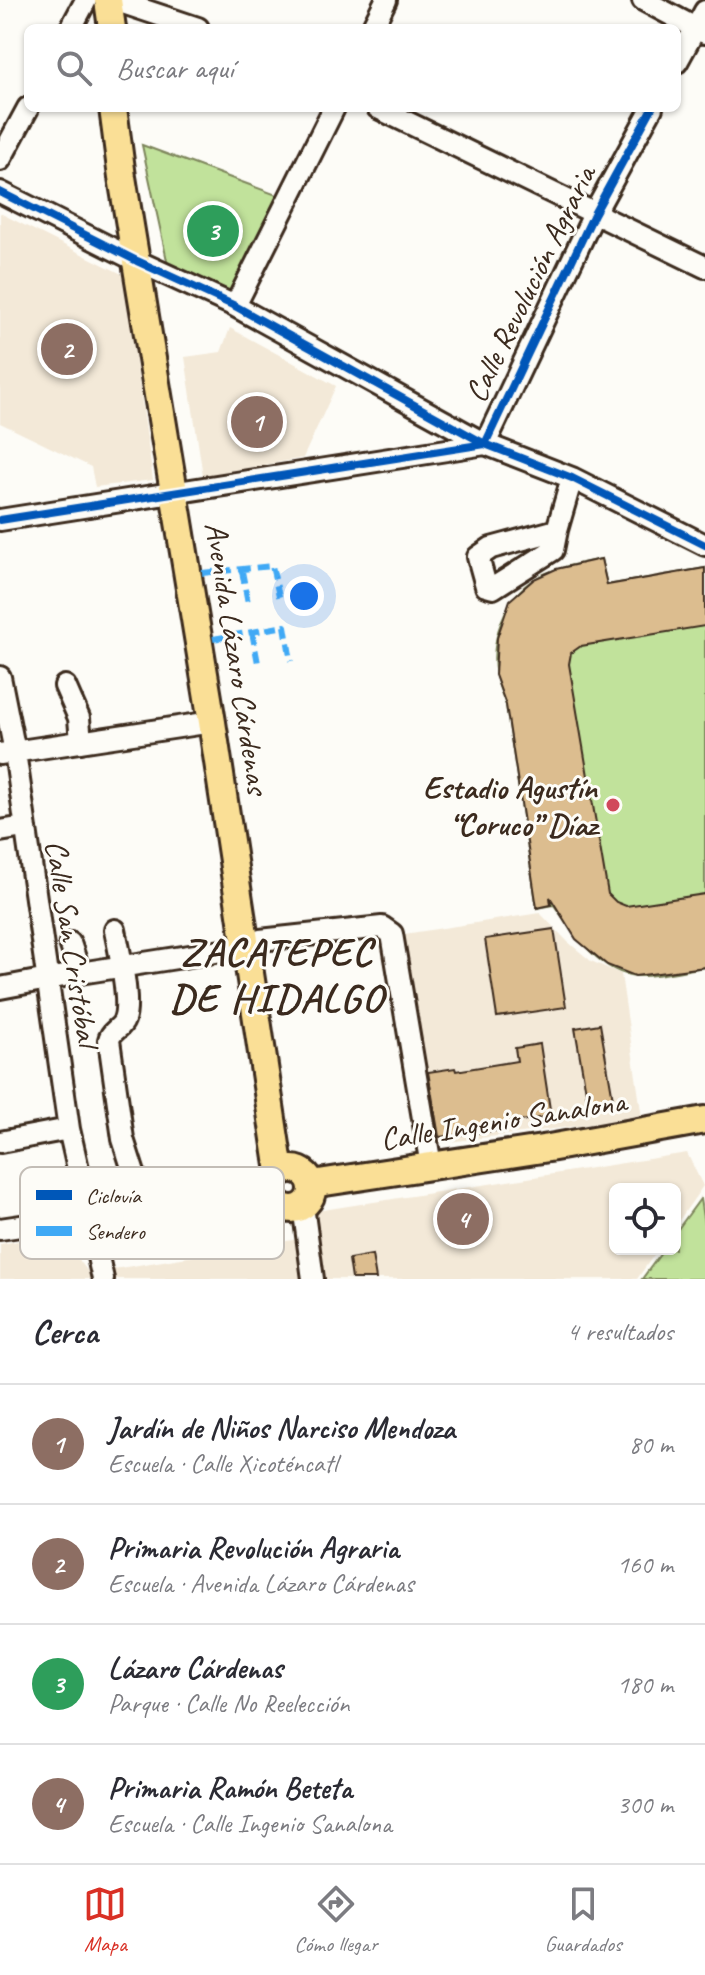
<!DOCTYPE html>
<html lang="es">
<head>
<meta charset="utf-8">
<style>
  :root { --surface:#fff; --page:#f7f7f7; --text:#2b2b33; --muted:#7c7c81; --line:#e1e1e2; --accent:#d93025 }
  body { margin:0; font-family:Caveat,sans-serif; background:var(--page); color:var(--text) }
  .controls { position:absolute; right:24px; bottom:24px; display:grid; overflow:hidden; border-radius:12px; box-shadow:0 2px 6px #0004 }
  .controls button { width:72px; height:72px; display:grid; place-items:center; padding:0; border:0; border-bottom:2px solid var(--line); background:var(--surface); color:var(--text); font:40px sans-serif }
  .you { position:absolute; left:304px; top:596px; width:28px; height:28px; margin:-20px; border:6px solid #fff; border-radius:50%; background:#1a73e8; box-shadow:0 0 0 12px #1a73e833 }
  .badge { display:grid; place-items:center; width:52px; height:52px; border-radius:50%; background:var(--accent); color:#fff; font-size:26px; font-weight:700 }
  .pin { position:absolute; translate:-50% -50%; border:4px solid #fff; box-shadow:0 2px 8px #0006 }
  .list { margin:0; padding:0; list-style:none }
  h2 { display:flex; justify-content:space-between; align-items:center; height:104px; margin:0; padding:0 32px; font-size:34px }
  h2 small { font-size:26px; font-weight:400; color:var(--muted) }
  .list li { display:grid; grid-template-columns:52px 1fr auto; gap:24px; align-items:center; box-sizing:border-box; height:120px; padding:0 32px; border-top:2px solid var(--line) }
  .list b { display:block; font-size:30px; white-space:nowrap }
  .list p { margin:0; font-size:26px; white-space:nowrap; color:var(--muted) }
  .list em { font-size:26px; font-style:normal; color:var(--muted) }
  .icon { flex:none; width:44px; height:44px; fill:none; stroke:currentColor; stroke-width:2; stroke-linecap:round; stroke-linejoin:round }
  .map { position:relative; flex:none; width:705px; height:1279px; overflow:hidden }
  .search { position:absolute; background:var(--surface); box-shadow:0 2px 6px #0004; left:24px; right:24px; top:24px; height:88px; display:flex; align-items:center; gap:20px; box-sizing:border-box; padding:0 28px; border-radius:12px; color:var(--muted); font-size:30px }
  .sheet { height:584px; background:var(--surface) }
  nav { display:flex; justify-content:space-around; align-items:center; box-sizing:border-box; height:112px; border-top:2px solid var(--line); background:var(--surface); font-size:22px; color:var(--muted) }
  nav a { display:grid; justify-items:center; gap:4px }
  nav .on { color:var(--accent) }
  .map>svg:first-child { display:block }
  .built { fill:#f3e9d8 }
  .green { fill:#c1e29b; stroke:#7e865c; stroke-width:2 }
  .building { fill:#dcbd8f; stroke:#3b2a1e; stroke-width:2 }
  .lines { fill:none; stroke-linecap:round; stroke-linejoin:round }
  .minor-casing { stroke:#3b2a1e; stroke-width:26 }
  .major-casing { stroke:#3b2a1e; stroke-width:32 }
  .minor { stroke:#fdfcf7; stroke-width:20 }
  .major { stroke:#fadf96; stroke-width:26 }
  .quiet { stroke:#3fa9f5; stroke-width:6; stroke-dasharray:12 6; stroke-linecap:butt }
  .cycleway-casing { stroke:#fdfcf7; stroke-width:13 }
  .cycleway { stroke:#0057b8; stroke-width:8 }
  .poi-dot { fill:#d1495b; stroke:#fdfcf7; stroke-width:3 }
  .labels { text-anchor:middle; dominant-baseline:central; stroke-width:6; stroke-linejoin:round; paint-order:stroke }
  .street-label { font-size:32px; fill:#3b2a1e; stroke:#fdfcf7 }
  .poi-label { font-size:32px; font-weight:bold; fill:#3b2a1e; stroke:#fdfcf7; text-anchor:end }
  .district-label { font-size:40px; font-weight:bold; letter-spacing:2px; fill:#3b2a1e; stroke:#fdfcf7 }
  .key { fill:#fdfcf7; stroke:#c3bdb6; stroke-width:2 }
  .key-label { font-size:22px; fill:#3b2a1e }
</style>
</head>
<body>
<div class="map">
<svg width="705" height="1279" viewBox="0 0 705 1279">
  <rect width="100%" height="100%" fill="#fdfcf7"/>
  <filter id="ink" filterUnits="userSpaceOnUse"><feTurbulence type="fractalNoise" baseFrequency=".0125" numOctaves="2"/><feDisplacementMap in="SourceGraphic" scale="16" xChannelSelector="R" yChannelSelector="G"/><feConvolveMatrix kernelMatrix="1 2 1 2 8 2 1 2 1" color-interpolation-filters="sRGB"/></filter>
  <g filter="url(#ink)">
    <path class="built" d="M0 213 124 275 153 480 95 487 91 467 0 423Z
      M230 328 336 386 303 458 203 476 185 357 221 352Z
      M540 913 568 942 591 961 621 974 642 1118 433 1144 398 935Z
      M687 1153 703 1186 675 1226V1189H615V1249H658L637 1279H320L310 1212Z
      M59 1234 89 1273 299 1239 305 1279H0V1244Z"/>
    <path class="green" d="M142 145 282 197 232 295 168 265Z
      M601 559 607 585 705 568V967C683 970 658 977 637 976 600 974 572 931 554 905L537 908 506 705C503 696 498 686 496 676 489 641 505 596 536 578 555 567 579 564 601 559Z
      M700 1199 705 1230V1279H642L664 1249H675V1233Z"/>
    <path class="building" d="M601 559 607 585 705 568V626L581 646 571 653 569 664 608 894 616 902 626 906 705 894V967L635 976 607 965 576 939 550 897 551 905 537 908 506 705 495 675 497 638 510 600 534 579 556 569Z
      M554 929 566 1007 497 1017 485 939Z
      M600 1024 614 1105 589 1109 575 1028Z
      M540 1044 551 1116 509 1123V1129L439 1137 428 1072 455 1068 456 1071 517 1061 515 1048Z
      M372 1255 376 1279H352L349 1259Z"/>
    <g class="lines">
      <g class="minor-casing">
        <path id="minor" d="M114 0 198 28
          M643 0 705 33
          M71 28 86 0
          M372 28 386 0
          M677 62 705 11
          M378 108 705 267
          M0 160 28 108
          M0 192 137 261 235 306 485 444 572 478 705 545
          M235 306 334 108
          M0 520 485 444 594 214 652 108
          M557 530 553 550 493 588 486 586 478 557 491 548 557 530 572 478
          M0 677 15 752 69 1129 103 1279
          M65 686 79 718 81 742
          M0 754 212 722
          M0 831 24 827
          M115 930C119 949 131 1002 124 1020 121 1029 111 1030 109 1040L123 1139 145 1208
          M260 940 382 927 392 934 431 1166
          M70 943 80 973
          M0 988 80 973 247 947
          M0 1142 69 1129
          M228 1196 278 1203
          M303 1206 313 1279
          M0 1229 224 1196 274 1178"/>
      </g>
      <g class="major-casing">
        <path id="major" d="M108 0 112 28
          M113 108 122 177 212 722 280 1172
          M272 1189a20 20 0 1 1 40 0a20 20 0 1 1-40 0Z
          M312 1184 549 1148 705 1120"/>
      </g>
      <use href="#minor" class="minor"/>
      <use href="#major" class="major"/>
      <path class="quiet" d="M242 571 248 603
        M202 573 272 566 280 600
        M252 632 258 663
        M213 639 285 626 291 661"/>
      <g class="cycleway-casing">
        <path id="cycleway" d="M0 192 137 261 235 306 485 444 572 478 705 545
          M0 520 485 444 594 214 652 108"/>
      </g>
      <use href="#cycleway" class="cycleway"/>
    </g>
  </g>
  <circle class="poi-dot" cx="613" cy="805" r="8"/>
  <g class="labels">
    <g class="street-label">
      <text transform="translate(530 284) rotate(-64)">Calle Revolución Agraria</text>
      <text transform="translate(237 658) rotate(81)">Avenida Lázaro Cárdenas</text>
      <text transform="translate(72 943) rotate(81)">Calle San Cristóbal</text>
      <text transform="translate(503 1120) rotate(-9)">Calle Ingenio Sanalona</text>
    </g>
    <g class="poi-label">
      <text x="597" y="787">Estadio Agustín<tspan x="597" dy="37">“Coruco” Díaz</tspan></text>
    </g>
    <g class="district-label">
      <text x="277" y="952">ZACATEPEC<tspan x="277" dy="46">DE HIDALGO</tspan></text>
    </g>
  </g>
  <rect x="20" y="1167" width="264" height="92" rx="12" class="key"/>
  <rect x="36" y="1190" width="36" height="10" fill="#0057b8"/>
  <rect x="36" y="1226" width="36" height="10" fill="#3fa9f5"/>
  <g class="key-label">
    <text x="86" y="1203">Ciclovía</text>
    <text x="86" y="1239">Sendero</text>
  </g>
</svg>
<div class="controls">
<button><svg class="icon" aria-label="locate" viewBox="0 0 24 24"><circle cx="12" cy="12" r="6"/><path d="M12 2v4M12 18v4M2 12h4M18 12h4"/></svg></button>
</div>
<div class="you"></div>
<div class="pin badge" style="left:257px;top:422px;background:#8d6e63">1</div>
<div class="pin badge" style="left:67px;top:349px;background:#8d6e63">2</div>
<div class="pin badge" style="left:213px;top:231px;background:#2e9e5b">3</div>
<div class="pin badge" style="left:463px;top:1219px;background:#8d6e63">4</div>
<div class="search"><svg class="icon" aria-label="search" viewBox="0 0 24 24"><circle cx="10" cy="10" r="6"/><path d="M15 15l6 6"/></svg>Buscar aquí</div>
</div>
<section class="sheet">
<h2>Cerca<small>4 resultados</small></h2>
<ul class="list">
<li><span class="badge" style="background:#8d6e63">1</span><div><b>Jardín de Niños Narciso Mendoza</b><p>Escuela · Calle Xicoténcatl</p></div><em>80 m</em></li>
<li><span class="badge" style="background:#8d6e63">2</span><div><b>Primaria Revolución Agraria</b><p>Escuela · Avenida Lázaro Cárdenas</p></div><em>160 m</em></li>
<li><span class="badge" style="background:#2e9e5b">3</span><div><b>Lázaro Cárdenas</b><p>Parque · Calle No Reelección</p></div><em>180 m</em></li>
<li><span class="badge" style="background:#8d6e63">4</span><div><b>Primaria Ramón Beteta</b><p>Escuela · Calle Ingenio Sanalona</p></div><em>300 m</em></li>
</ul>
</section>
<nav>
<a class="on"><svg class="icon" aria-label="map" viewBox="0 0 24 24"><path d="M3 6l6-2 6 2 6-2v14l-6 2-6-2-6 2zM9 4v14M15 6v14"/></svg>Mapa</a>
<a><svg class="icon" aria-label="directions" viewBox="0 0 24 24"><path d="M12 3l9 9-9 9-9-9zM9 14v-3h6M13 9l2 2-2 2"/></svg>Cómo llegar</a>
<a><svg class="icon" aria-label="saved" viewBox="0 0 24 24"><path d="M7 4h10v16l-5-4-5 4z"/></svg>Guardados</a>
</nav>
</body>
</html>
